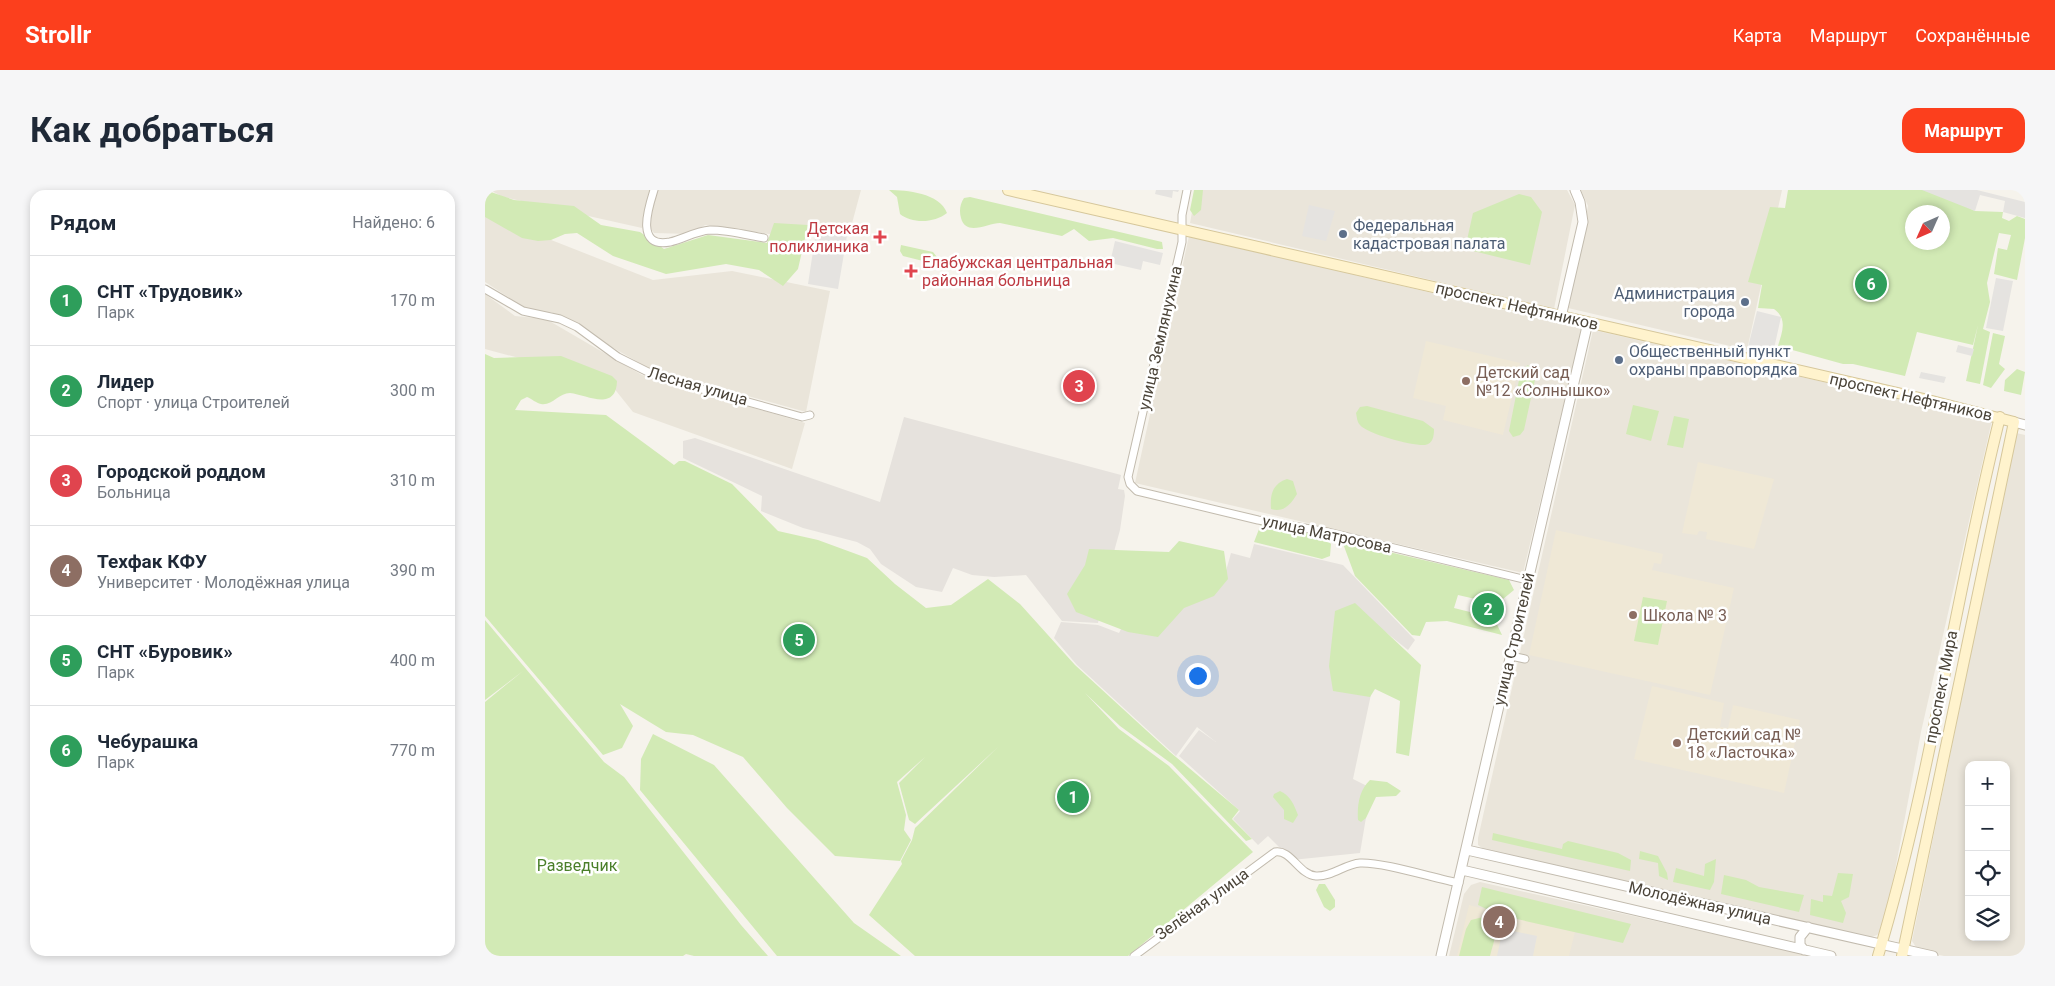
<!DOCTYPE html>
<html lang="ru">
<head>
<meta charset="utf-8">
<style>
  :root { --surface:#fff; --page:#f6f6f7; --text:#1f2937; --muted:#747a83; --line:#e0e1e3; --accent:#fc3f1d }
  body { margin:0; font-family:Roboto,sans-serif; background:var(--page); color:var(--text) }
  .controls { position:absolute; right:15px; bottom:15px; display:grid; overflow:hidden; border-radius:10px; box-shadow:0 2px 8px #0003 }
  .controls button { width:45px; height:45px; display:grid; place-items:center; padding:0; border:0; border-bottom:1px solid var(--line); background:var(--surface); color:var(--text); font:25px sans-serif }
  .compass { position:absolute; left:1420px; top:15px; width:45px; height:45px; border-radius:50%; background:var(--surface); box-shadow:0 2px 8px #0003; rotate:225deg }
  .you { position:absolute; left:712px; top:485px; width:18px; height:18px; margin:-12px; border:4px solid #fff; border-radius:50%; background:#1a73e8; box-shadow:0 0 0 8px #1a73e833 }
  .badge { display:grid; place-items:center; width:32px; height:32px; border-radius:50%; background:var(--accent); color:#fff; font-size:16px; font-weight:700 }
  .pin { position:absolute; translate:-50% -50%; border:2px solid #fff; box-shadow:0 1px 5px #0006 }
  .list { margin:0; padding:0; list-style:none }
  h2 { display:flex; justify-content:space-between; align-items:center; height:65px; margin:0; padding:0 20px; font-size:21px }
  h2 small { font-size:16px; font-weight:400; color:var(--muted) }
  .list li { display:grid; grid-template-columns:32px 1fr auto; gap:15px; align-items:center; box-sizing:border-box; height:90px; padding:0 20px; border-top:1px solid var(--line) }
  .list b { display:block; font-size:19px; white-space:nowrap }
  .list p { margin:0; font-size:16px; white-space:nowrap; color:var(--muted) }
  .list em { font-size:16px; font-style:normal; color:var(--muted) }
  .icon { flex:none; width:28px; height:28px; fill:none; stroke:currentColor; stroke-width:2; stroke-linecap:round; stroke-linejoin:round }
  .map { position:relative; flex:none; width:1540px; height:766px; overflow:hidden; border-radius:15px }
  header { display:flex; align-items:center; gap:30px; box-sizing:border-box; height:70px; padding:0 25px; background:var(--accent); color:#fff }
  header strong { font-size:24px }
  nav { display:flex; gap:28px; margin-inline-start:auto; font-size:18px }
  .intro { display:flex; align-items:center; justify-content:space-between; box-sizing:border-box; height:120px; padding:0 30px }
  h1 { margin:0; font-size:35px }
  .button { padding:12px 22px; border-radius:15px; background:var(--accent); color:#fff; font-size:18px; font-weight:700 }
  main { display:flex; gap:30px; padding:0 30px }
  aside { flex:1; background:var(--surface); border-radius:15px; box-shadow:0 2px 8px #0003 }
  .map>svg:first-child { display:block }
  .residential { fill:#eae5da; fill-rule:evenodd }
  .industrial { fill:#e6e2dd }
  .education { fill:#efe8d6 }
  .green { fill:#d2eab5; fill-rule:evenodd }
  .parking { fill:#e5e3e0 }
  .lines { fill:none; stroke-linecap:round; stroke-linejoin:round }
  .minor-casing { stroke:#c2bbae; stroke-width:9 }
  .tertiary-casing { stroke:#c2bbae; stroke-width:11 }
  .secondary-casing { stroke:#d6c79b; stroke-width:12 }
  .minor { stroke:#fff; stroke-width:7 }
  .tertiary { stroke:#fff; stroke-width:9 }
  .secondary { stroke:#fff3cd; stroke-width:10 }
  .service-dot { fill:#5c6f8a; stroke:#fff; stroke-width:2 }
  .health-dot { fill:#e0444e; stroke:#fff; stroke-width:2 }
  .education-dot { fill:#8d6e63; stroke:#fff; stroke-width:2 }
  .labels { text-anchor:middle; dominant-baseline:central; stroke-width:5; stroke-linejoin:round; paint-order:stroke }
  .service-label { font-size:16px; fill:#4e5e75; stroke:#fff; text-anchor:start }
  .health-label { font-size:16px; fill:#be3a42; stroke:#fff; text-anchor:end }
  .street-label { font-size:16px; fill:#4b4439; stroke:#fff }
  .education-label { font-size:16px; fill:#785e54; stroke:#fff; text-anchor:start }
  .park-label { font-size:16px; fill:#4a7f2a; stroke:#fff }
</style>
</head>
<body>
<header>
<strong>Strollr</strong>
<nav><a>Карта</a><a>Маршрут</a><a>Сохранённые</a></nav>
</header>
<div class="intro"><h1>Как добраться</h1><a class="button">Маршрут</a></div>
<main>
<aside>
<h2>Рядом<small>Найдено: 6</small></h2>
<ul class="list">
<li><span class="badge" style="background:#2e9e5b">1</span><div><b>СНТ «Трудовик»</b><p>Парк</p></div><em>170 m</em></li>
<li><span class="badge" style="background:#2e9e5b">2</span><div><b>Лидер</b><p>Спорт · улица Строителей</p></div><em>300 m</em></li>
<li><span class="badge" style="background:#e0444e">3</span><div><b>Городской роддом</b><p>Больница</p></div><em>310 m</em></li>
<li><span class="badge" style="background:#8d6e63">4</span><div><b>Техфак КФУ</b><p>Университет · Молодёжная улица</p></div><em>390 m</em></li>
<li><span class="badge" style="background:#2e9e5b">5</span><div><b>СНТ «Буровик»</b><p>Парк</p></div><em>400 m</em></li>
<li><span class="badge" style="background:#2e9e5b">6</span><div><b>Чебурашка</b><p>Парк</p></div><em>770 m</em></li>
</ul>
</aside>
<div class="map">
<svg width="1540" height="766" viewBox="0 0 1540 766">
  <rect width="100%" height="100%" fill="#f6f3ec"/>
  <path class="residential" d="M5 0H166L157 38 18 7Z
    M173 0H376L366 37 284 44 220 35 205 44 169 43 163 35Z
    M711 0H1082L1090 15 1069 119 705 33Z
    M1096 0H1297L1262 160 1083 118 1103 16Z
    M0 24 168 90 247 81 345 101 321 222 165 179 66 122H46L0 92Z
    M704 46 1097 138 1038 383 650 293Z
    M0 104 30 126 61 129 157 185 320 233 307 279 148 222 124 192 0 159Z
    M1108 140 1507 230 1436 542 1399 739 1392 745 1384 748 1000 660 993 655V648Z
    M1531 243 1540 245V766H1459L1433 760 1427 751ZM1484 575H1521V747H1484Z
    M995 692 1327 766H964L979 704 986 695Z"/>
  <path class="industrial" d="M419 227 636 285 633 299 639 300 640 306 635 340 625 376 613 433 577 431 541 385 509 387 487 385 468 378 457 402 431 397 396 374 385 359 372 352 318 338 276 321 277 306 198 268V251L210 248 395 312Z
    M769 354 858 375 930 450 923 460 893 436 898 448 868 589 886 598 875 663 807 670 783 646 773 655 748 629 755 621 694 566 714 540 731 552 712 537 691 566 592 475 569 448 576 432 613 435 634 443 640 431 741 381 746 363 765 368Z"/>
  <path class="education" d="M941 151 1035 173 1018 245 958 230 961 216 928 208Z
    M1213 272 1289 289 1269 359 1221 349 1222 342 1214 341 1212 345 1197 343Z
    M1071 340 1178 364 1176 374 1169 373 1167 380 1249 398 1225 505 1044 465Z
    M1167 496 1239 513 1235 537 1243 538 1248 515 1315 530 1299 603 1149 569Z
    M984 715 1090 742 1084 766H972Z"/>
  <path class="green" d="M0 0 29 10 89 16 116 35 155 42 179 59 223 45 282 53 289 33 323 35 313 79 298 96 274 80 241 74 181 84 128 66 92 43 80 44 66 50 53 51 37 48 0 27Z
    M404 0C421 0 455 3 462 23 450 33 427 34 415 24L412 7Z
    M709 0H718L716 20 709 26 705 20Z
    M1303 0H1450L1490 21 1518 22 1517 28 1524 31 1532 26 1540 29V48L1532 90 1509 84 1513 58 1522 60 1526 45 1514 43 1502 93 1505 112 1498 139 1505 142 1495 194 1481 191 1493 135 1488 155 1432 142 1420 186 1368 174H1358L1293 156C1297 142 1303 129 1289 119L1273 118 1277 95 1263 92 1285 17 1300 18ZM1428 22H1458V52H1428Z
    M1034 4 1046 7 1057 22 1045 75 980 59 988 23Z
    M485 7 677 52 678 59H672L628 48 604 51 589 39 577 46 515 33C503 33 481 47 476 28 474 21 475 14 479 8Z
    M416 55 448 62 452 67 446 73 418 66 415 61Z
    M1508 143 1520 146 1514 174 1520 179 1506 198 1498 195Z
    M0 164 9 168 76 166 127 186 132 191C131 222 102 205 85 203 74 203 67 216 56 214 51 213 47 209 42 207L36 210 30 220 121 225 189 275 194 271H200L247 294 293 341 333 350 382 368 410 394 441 418 466 415 503 389 535 414 590 475 685 562 754 620 747 629 767 649 761 651 687 574 635 536 600 503 634 539 684 576 768 662 643 766H430L384 725 417 674 416 671 427 650 430 638 513 557 430 634 424 630 414 593 440 567 412 592 421 625 419 640 426 650 415 671 350 666 302 618 258 567 208 545 181 542 135 514 148 536 137 558 118 565 0 426Z
    M1043 175 1051 185 1039 240 1035 245 1028 247 1024 241 1035 185 1038 179Z
    M1532 179 1540 182 1536 205 1519 201 1520 190Z
    M1148 215 1174 221 1166 251 1141 244Z
    M882 216 938 231 949 239C949 246 948 254 940 255 928 256 882 244 875 235 872 232 872 227 871 223L875 217Z
    M1189 226 1204 229 1198 258 1182 255Z
    M802 289 808 291 812 304C806 314 799 323 786 319 785 305 787 294 802 289Z
    M776 334 838 346 846 354 845 366 837 369 769 352Z
    M694 351 739 361 743 389 729 406 699 418 673 447 643 442 591 422 582 404 600 375 604 359 684 362Z
    M857 351 1024 390 1029 400 1012 414 973 405 969 418 1009 428 1017 445 962 431 941 432 935 446 927 445 870 386Z
    M1158 407 1182 411 1173 455 1149 451Z
    M870 413 936 475 924 566 911 563 915 511 890 499 885 507 848 501 844 476 850 421Z
    M0 430 119 572 139 587 256 735 283 766H209L201 764 198 766H0V512L38 481 0 510Z
    M168 544 229 575 369 733 416 766H292L155 600 156 569Z
    M885 590 902 592 916 601 911 606 891 607 881 628 876 632 873 630C872 616 874 600 885 590Z
    M795 601C806 606 809 615 813 625L808 633 799 629V620L788 607 789 604Z
    M1008 643 1077 659 1078 654 1083 651 1133 663 1146 670 1145 681 1007 650Z
    M1155 661 1173 666 1182 683 1183 690 1174 686 1173 673 1154 669Z
    M1231 669 1229 692 1225 700 1188 692 1191 678 1219 686 1220 674Z
    M1353 683 1368 684 1364 707 1356 711 1361 723 1358 733 1325 725 1326 709 1338 712V705L1347 706Z
    M1239 685 1261 690 1274 697 1319 705 1314 722 1236 704Z
    M834 694H840L850 710V717L845 721 839 717 831 700Z
    M997 697 1146 734 1138 753 1014 725 993 715Z
    M998 727C1015 742 1010 746 1005 766H974L981 739 986 730Z"/>
  <path class="parking" d="M671 0H694L693 2 688 1 687 8 670 4Z
    M1437 0H1492L1540 12V28L1518 22 1520 11 1495 5 1490 21Z
    M824 15 850 21 841 51 817 46Z
    M332 35 363 40 353 99 323 94Z
    M630 51 678 63 675 75 658 71 656 80 625 73Z
    M1511 88 1528 91 1518 141 1501 138Z
    M1272 121 1296 127 1288 163 1263 157Z
    M1473 155 1489 159 1487 166 1471 162Z
    M1436 182 1461 187 1459 193 1434 188Z
    M1018 739 1052 746 1048 766H1012Z"/>
  <g class="lines">
    <g class="minor-casing">
      <path id="minor" d="M169 0C164 16 149 59 185 52 198 49 211 41 225 40 243 40 262 45 279 48
        M702 0 697 25V52L643 287 645 294 652 301 773 330 843 342 1042 390
        M0 99 38 121 75 129 92 137 133 167 173 187 317 227 325 225
        M1026 466 1040 469
        M649 766 790 662C806 659 814 685 831 686 847 687 860 674 875 673 899 672 948 688 974 693"/>
    </g>
    <g class="tertiary-casing">
      <path id="tertiary" d="M1076 127 1098 32 1095 12 1090 0
        M1529 232 1540 235
        M982 660 1448 766
        M977 680 1346 766
        M1319 760 1315 755V747L1323 737
        M956 766 1103 132"/>
    </g>
    <g class="secondary-casing">
      <path id="secondary" d="M523 0 1439 209 1529 232 1417 766
        M1393 766C1446 590 1470 406 1515 227"/>
    </g>
    <use href="#minor" class="minor"/>
    <use href="#tertiary" class="tertiary"/>
    <use href="#secondary" class="secondary"/>
  </g>
  <g class="service-dot">
    <circle cx="858" cy="44" r="5"/>
    <circle cx="1260" cy="112" r="5"/>
    <circle cx="1134" cy="170" r="5"/>
  </g>
  <g class="health-dot">
    <path d="M392.5 39.5h5v5h5v5h-5v5h-5v-5h-5v-5h5z"/>
    <path d="M423.5 73.5h5v5h5v5h-5v5h-5v-5h-5v-5h5z"/>
  </g>
  <g class="education-dot">
    <circle cx="981" cy="191" r="5"/>
    <circle cx="1148" cy="425" r="5"/>
    <circle cx="1192" cy="553" r="5"/>
  </g>
  <g class="labels">
    <g class="service-label">
      <text x="868" y="35">Федеральная<tspan x="868" dy="18">кадастровая палата</tspan></text>
      <text x="1250" y="103" text-anchor="end">Администрация<tspan x="1250" dy="18">города</tspan></text>
      <text x="1144" y="161">Общественный пункт<tspan x="1144" dy="18">охраны правопорядка</tspan></text>
    </g>
    <g class="health-label">
      <text x="384" y="38">Детская<tspan x="384" dy="18">поликлиника</tspan></text>
      <text x="437" y="72" text-anchor="start">Елабужская центральная<tspan x="437" dy="18">районная больница</tspan></text>
    </g>
    <g class="street-label">
      <text transform="translate(1032 116) rotate(13)">проспект Нефтяников</text>
      <text transform="translate(675 148) rotate(-77)">улица Землянухина</text>
      <text transform="translate(213 196) rotate(16)">Лесная улица</text>
      <text transform="translate(1426 207) rotate(13)">проспект Нефтяников</text>
      <text transform="translate(842 344) rotate(12)">улица Матросова</text>
      <text transform="translate(1029 449) rotate(-77)">улица Строителей</text>
      <text transform="translate(1456 497) rotate(-79)">проспект Мира</text>
      <text transform="translate(1215 713) rotate(13)">Молодёжная улица</text>
      <text transform="translate(717 714) rotate(-36)">Зелёная улица</text>
    </g>
    <g class="education-label">
      <text x="991" y="182">Детский сад<tspan x="991" dy="18">№12 «Солнышко»</tspan></text>
      <text x="1158" y="425">Школа № 3</text>
      <text x="1202" y="544">Детский сад №<tspan x="1202" dy="18">18 «Ласточка»</tspan></text>
    </g>
    <g class="park-label">
      <text x="92" y="675">Разведчик</text>
    </g>
  </g>
</svg>
<div class="controls">
<button>+</button>
<button>−</button>
<button><svg class="icon" aria-label="locate" viewBox="0 0 24 24"><circle cx="12" cy="12" r="6"/><path d="M12 2v4M12 18v4M2 12h4M18 12h4"/></svg></button>
<button><svg class="icon" aria-label="layers" viewBox="0 0 24 24"><path d="M12 4l9 5-9 5-9-5zM3 14l9 5 9-5"/></svg></button>
</div>
<svg class="compass" viewBox="-18 -18 36 36"><path d="M0-13l5 13h-10z" fill="#e53935"/><path d="M0 13l5-13h-10z" fill="#747a83"/></svg>
<div class="you"></div>
<div class="pin badge" style="left:588px;top:607px;background:#2e9e5b">1</div>
<div class="pin badge" style="left:1003px;top:419px;background:#2e9e5b">2</div>
<div class="pin badge" style="left:594px;top:196px;background:#e0444e">3</div>
<div class="pin badge" style="left:1014px;top:732px;background:#8d6e63">4</div>
<div class="pin badge" style="left:314px;top:450px;background:#2e9e5b">5</div>
<div class="pin badge" style="left:1386px;top:94px;background:#2e9e5b">6</div>
</div>
</main>
</body>
</html>
